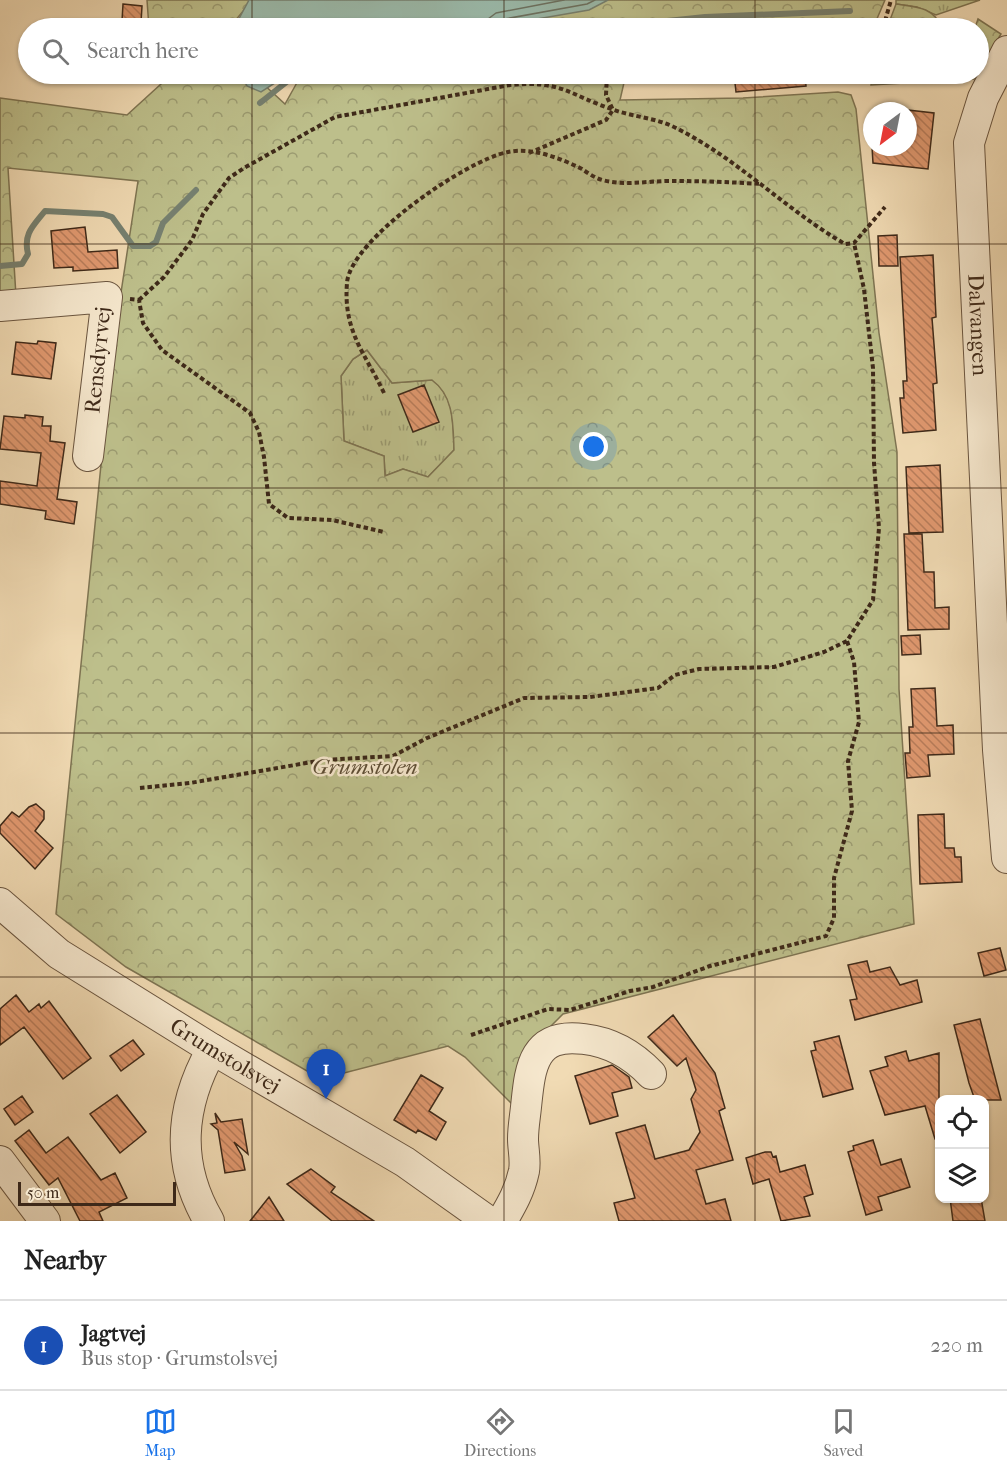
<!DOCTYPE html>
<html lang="en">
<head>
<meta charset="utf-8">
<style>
  :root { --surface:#fff; --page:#f6f6f6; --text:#222; --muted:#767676; --line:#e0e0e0; --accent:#1a73e8 }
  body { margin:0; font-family:"IM FELL French Canon",serif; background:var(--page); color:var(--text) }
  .controls { position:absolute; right:18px; bottom:18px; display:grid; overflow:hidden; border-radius:12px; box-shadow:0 2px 4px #0004 }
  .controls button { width:54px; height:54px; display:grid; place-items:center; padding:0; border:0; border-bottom:2px solid var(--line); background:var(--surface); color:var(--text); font:30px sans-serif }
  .compass { position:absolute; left:863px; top:102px; width:54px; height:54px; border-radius:50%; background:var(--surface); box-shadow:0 2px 4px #0004; rotate:212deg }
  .scale { position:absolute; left:18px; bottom:15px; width:158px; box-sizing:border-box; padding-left:6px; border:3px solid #3e2919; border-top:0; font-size:16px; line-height:21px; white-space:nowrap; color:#3e2919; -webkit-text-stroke:4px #f6e8ce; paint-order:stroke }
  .you { position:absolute; left:594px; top:447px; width:21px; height:21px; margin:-15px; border:4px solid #fff; border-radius:50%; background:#1a73e8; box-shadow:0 0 0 9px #1a73e833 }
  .badge { display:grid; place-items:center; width:39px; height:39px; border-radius:50%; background:var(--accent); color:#fff; font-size:20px; font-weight:700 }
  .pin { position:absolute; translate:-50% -50px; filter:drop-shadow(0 2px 3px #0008) }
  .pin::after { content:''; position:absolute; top:32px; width:21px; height:18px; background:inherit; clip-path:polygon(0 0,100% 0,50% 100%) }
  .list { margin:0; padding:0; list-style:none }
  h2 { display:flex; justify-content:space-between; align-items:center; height:78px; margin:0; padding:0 24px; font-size:26px }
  h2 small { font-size:20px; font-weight:400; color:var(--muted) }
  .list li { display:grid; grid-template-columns:39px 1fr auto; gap:18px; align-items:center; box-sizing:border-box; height:90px; padding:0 24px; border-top:2px solid var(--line) }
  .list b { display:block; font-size:22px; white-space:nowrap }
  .list p { margin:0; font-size:20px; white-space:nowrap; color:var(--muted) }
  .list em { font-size:20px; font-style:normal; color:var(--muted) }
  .icon { flex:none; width:33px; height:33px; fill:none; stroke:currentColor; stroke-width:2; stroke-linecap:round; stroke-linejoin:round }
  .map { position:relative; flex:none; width:1007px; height:1221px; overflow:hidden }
  .search { position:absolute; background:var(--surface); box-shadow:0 2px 4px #0004; left:18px; right:18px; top:18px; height:66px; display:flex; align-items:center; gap:15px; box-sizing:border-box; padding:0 21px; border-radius:33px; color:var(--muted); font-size:22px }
  .sheet { height:168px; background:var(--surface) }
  nav { display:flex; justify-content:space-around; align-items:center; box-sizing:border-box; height:84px; border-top:2px solid var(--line); background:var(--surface); font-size:16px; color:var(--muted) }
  nav a { display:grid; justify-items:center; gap:3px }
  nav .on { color:var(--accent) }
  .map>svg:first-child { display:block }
  .grass { fill:url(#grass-tufts); stroke:#7e7452; stroke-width:1.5 }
  .forest { fill:url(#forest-crowns); stroke:#7e7452; stroke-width:1.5; fill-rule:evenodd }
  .water { fill:#9bbbac; stroke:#768171; stroke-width:1.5 }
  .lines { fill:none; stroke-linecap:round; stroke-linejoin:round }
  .shore { stroke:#6c7262; stroke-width:1.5 }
  .stream { stroke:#768171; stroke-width:6 }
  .building { fill:url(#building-back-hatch); stroke:#3e2919; stroke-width:1.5 }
  .minor-casing { stroke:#6b5640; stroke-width:32 }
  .path { stroke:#3e2919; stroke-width:4; stroke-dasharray:4.5 3; stroke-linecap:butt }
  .minor { stroke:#f6e8ce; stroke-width:30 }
  .grid { fill:none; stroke:#3e2919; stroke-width:1.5; stroke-opacity:0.55 }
  .labels { text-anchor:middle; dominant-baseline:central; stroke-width:5; stroke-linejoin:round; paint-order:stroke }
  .street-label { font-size:22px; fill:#3e2919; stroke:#f6e8ce }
  .park-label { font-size:22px; font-style:italic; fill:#5e4e36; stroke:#f6e8ce }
</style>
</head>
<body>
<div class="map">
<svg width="1007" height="1221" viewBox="0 0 1007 1221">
  <defs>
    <pattern id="grass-tufts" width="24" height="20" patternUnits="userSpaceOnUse" patternTransform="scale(1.5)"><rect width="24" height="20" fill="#bdbf8b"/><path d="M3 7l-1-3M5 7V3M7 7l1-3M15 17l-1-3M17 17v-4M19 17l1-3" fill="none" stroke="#9b9b71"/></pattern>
    <pattern id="forest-crowns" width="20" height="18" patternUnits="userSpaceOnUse" patternTransform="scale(1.5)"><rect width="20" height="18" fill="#bdbf8b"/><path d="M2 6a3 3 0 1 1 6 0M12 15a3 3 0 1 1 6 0" fill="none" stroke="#9b9b71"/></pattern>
    <pattern id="building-back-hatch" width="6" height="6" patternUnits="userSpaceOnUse" patternTransform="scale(1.5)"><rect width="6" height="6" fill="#e19970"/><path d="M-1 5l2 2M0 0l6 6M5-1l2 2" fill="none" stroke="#b87d5b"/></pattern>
  </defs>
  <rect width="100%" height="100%" fill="#f1dbb4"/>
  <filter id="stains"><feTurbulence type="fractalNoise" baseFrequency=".00333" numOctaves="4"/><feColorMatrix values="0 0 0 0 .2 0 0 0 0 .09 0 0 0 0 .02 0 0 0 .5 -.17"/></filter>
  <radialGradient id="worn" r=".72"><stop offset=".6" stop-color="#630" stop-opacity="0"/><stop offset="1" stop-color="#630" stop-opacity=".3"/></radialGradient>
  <path class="grass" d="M896 0H980L936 15 917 7 896 4Z
    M367 350 392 383 432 380C455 396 453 424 454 450L428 477 403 469 385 476 384 456 344 441 341 376 353 359Z"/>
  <path class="forest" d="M147 0H266L250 3 229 28H149Z
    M283 0H885L876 21 743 28H289Z
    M896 4C919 7 932 7 943 28H887Z
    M978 19 1001 34 979 72 978 28H975Z
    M172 74H247L260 81 285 104 299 79 298 74H626L620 100 743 98 838 92 851 95 856 109 879 333 897 452 899 689 914 924 563 1014 528 1049 518 1110 465 1057 448 1046 321 1079 126 967 56 914 113 345 138 181 8 168 16 296H0V98L127 115ZM367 350 392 383 432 380C454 396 453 424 454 450L428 477 403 469 385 476 384 456 344 441 341 376 353 359Z
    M872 74H977L974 79 871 85Z"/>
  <path class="water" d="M249 0H608L589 10 485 28H234Z
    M240 74H289L261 92 247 86Z"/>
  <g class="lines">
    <path class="shore" d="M486 28 488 19 496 13 564 0
      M493 28 499 20 587 4 595 0"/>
    <path class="stream" d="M601 28 705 17 850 11
      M260 103 289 80 306 75 323 79 354 74
      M0 266 22 264 28 254C23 234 33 226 45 211L103 214 112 217 133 246H150L156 242 163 223 196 190"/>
  </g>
  <path class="building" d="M123 4 142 6 141 23 122 21Z
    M734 74H805L806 86 736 92Z
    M908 110 934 113 928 169 873 163 872 147H908Z
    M85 227 88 252 117 250 118 268 73 271V267L54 268 51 231Z
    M897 235 898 266H879L878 236Z
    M933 255 936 317 932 318 937 383 933 384 936 430 903 433 900 398H904L903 381H907L900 257Z
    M38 341 56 343 51 379 12 374 16 342 37 344Z
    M424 385 439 422 413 432 398 395Z
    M25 415 43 417 42 426H51L50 441 65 443 57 499 77 502 74 524 45 519 46 511 0 504V481L37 486 41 453 0 449 4 416 25 418Z
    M940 465 943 532 909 533 906 467Z
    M904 534H922L924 572H934L935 608 949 607V629L908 630Z
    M920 635 921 654 902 655 901 636Z
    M935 688 937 726 953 725 954 754 928 755 930 776 907 778 905 753H910L909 727H913L911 689Z
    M36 804 44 811V819L35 831 53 848 35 869 0 833V826L12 812 19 817 29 807Z
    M944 814 945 848H954L955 857H961L962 882 920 884 918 815Z
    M1000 948 1006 970 984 976 978 953Z
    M867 961 870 972 890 967 900 985 917 980 922 1002 855 1020 850 1000 857 999 848 965Z
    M16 995 29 1012 39 1004 41 1008 49 1001 91 1058 63 1079 24 1027 0 1045V1009Z
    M673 1015 715 1073 725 1108 719 1111 733 1160 696 1170 706 1204 725 1199 731 1221H619L614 1203 635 1198 616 1133 645 1125 655 1159 689 1150 700 1132 691 1099 696 1090 686 1058 677 1066 648 1037Z
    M980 1019 1001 1100H975L969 1083 954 1025Z
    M839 1036 853 1089 823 1097 811 1051 816 1050 814 1042Z
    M133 1040 144 1054 121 1071 110 1056Z
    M906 1051 909 1061 939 1053V1139H935L925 1106 885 1115 870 1071 888 1066 885 1057Z
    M612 1065 629 1077 632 1088 612 1093 618 1116 590 1124 575 1076Z
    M421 1075 443 1088 429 1111 446 1122 436 1140 418 1130 416 1133 394 1120Z
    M117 1095 146 1132 120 1153 90 1114Z
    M22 1096 33 1112 15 1125 4 1109Z
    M215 1113 221 1122 242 1119 248 1154 234 1142 242 1156 245 1170 225 1173 218 1130 211 1124 217 1123Z
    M29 1130 46 1153 68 1137 101 1180 115 1173 127 1198 99 1212 103 1221H80L58 1178 49 1185 15 1141Z
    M873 1140 881 1165 901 1159 910 1187 878 1197 882 1210 866 1215 848 1152 854 1150 853 1146Z
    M765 1152H771L773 1157 776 1156 780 1172 805 1165 813 1194 804 1197 810 1216 781 1221 769 1179 753 1184 746 1158Z
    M311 1169 335 1187 331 1192 374 1221H332L287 1184Z
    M269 1197 284 1221H250Z
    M950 1198H981L985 1221H953Z"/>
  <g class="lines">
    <g class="minor-casing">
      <g id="minor">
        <path id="s1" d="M1007 51 983 98 969 143 998 750 1007 858"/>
        <path d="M0 306 107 297 88 456"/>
        <path id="s2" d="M0 903 59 954 212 1049 405 1162 488 1221"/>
        <path d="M0 1161 45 1221"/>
        <path d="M209 1221C175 1163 180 1106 212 1049"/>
        <path d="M502 1221C512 1204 520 1190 524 1171 526 1160 523 1149 523 1139 523 1128 525 1117 526 1107 530 1069 532 1032 584 1039 610 1042 632 1054 651 1074"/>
      </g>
    </g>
    <path class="path" d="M883 28 891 0
      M865 78 866 74
      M529 153 606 120 613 110 606 95 607 74
      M130 299 139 300 143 323 162 350 250 413 259 432 264 457 269 504 288 518 332 520 384 532
      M139 300 164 277 192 240 203 214 218 193 229 178 244 168 335 117 510 85C562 80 569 95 614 110 634 117 657 118 676 128 738 159 786 210 845 244L854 243 885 207
      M384 393C365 353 343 331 347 283 350 240 466 160 508 152 532 147 560 158 582 169 588 173 595 178 602 180 626 186 646 181 670 181 700 181 731 182 761 184
      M140 788 190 783 324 760 393 756 427 738 524 698 590 697 658 688 675 675 699 669 774 667 824 652 847 641 873 600 879 528 874 463 873 368 864 289 854 243
      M471 1035 548 1009 570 1010 630 991 653 987 710 966 826 936 834 918V878L852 811 848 761 859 722 854 662 847 641"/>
    <use href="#minor" class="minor"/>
  </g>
  <path class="grid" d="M252 0V28M504 0V28M755 0V28M252 74V1221M504 74V1221M755 74V1221M0 244H1007M0 488H1007M0 733H1007M0 977H1007"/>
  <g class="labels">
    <g class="street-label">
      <text stroke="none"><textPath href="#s1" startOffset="282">Dalvangen</textPath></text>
      <text transform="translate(98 360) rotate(-84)">Rensdyrvej</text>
      <text stroke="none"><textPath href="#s2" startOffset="273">Grumstolsvej</textPath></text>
    </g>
    <g class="park-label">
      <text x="365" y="767">Grumstolen</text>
    </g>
  </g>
  <rect width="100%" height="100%" filter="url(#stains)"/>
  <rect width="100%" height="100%" fill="url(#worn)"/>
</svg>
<div class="controls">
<button><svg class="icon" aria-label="locate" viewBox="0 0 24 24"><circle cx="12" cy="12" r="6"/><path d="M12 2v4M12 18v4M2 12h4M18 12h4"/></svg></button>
<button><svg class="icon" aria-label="layers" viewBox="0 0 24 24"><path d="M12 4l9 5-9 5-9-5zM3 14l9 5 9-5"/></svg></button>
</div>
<svg class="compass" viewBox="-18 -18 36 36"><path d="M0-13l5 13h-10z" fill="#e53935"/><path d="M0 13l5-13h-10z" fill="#767676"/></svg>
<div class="scale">50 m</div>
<div class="you"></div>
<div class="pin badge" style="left:326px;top:1099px;background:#1a4fb4">1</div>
<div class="search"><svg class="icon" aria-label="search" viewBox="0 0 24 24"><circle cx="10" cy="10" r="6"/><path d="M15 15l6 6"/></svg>Search here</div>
</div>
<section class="sheet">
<h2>Nearby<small></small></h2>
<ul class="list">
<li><span class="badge" style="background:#1a4fb4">1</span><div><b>Jagtvej</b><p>Bus stop · Grumstolsvej</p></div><em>220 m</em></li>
</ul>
</section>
<nav>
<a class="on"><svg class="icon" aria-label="map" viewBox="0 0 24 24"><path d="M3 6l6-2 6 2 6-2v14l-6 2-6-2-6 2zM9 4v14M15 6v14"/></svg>Map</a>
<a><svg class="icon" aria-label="directions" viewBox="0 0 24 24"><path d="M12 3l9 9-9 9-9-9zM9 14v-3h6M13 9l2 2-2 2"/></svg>Directions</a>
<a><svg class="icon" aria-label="saved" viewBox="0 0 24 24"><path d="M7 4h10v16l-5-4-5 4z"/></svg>Saved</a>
</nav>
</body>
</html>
